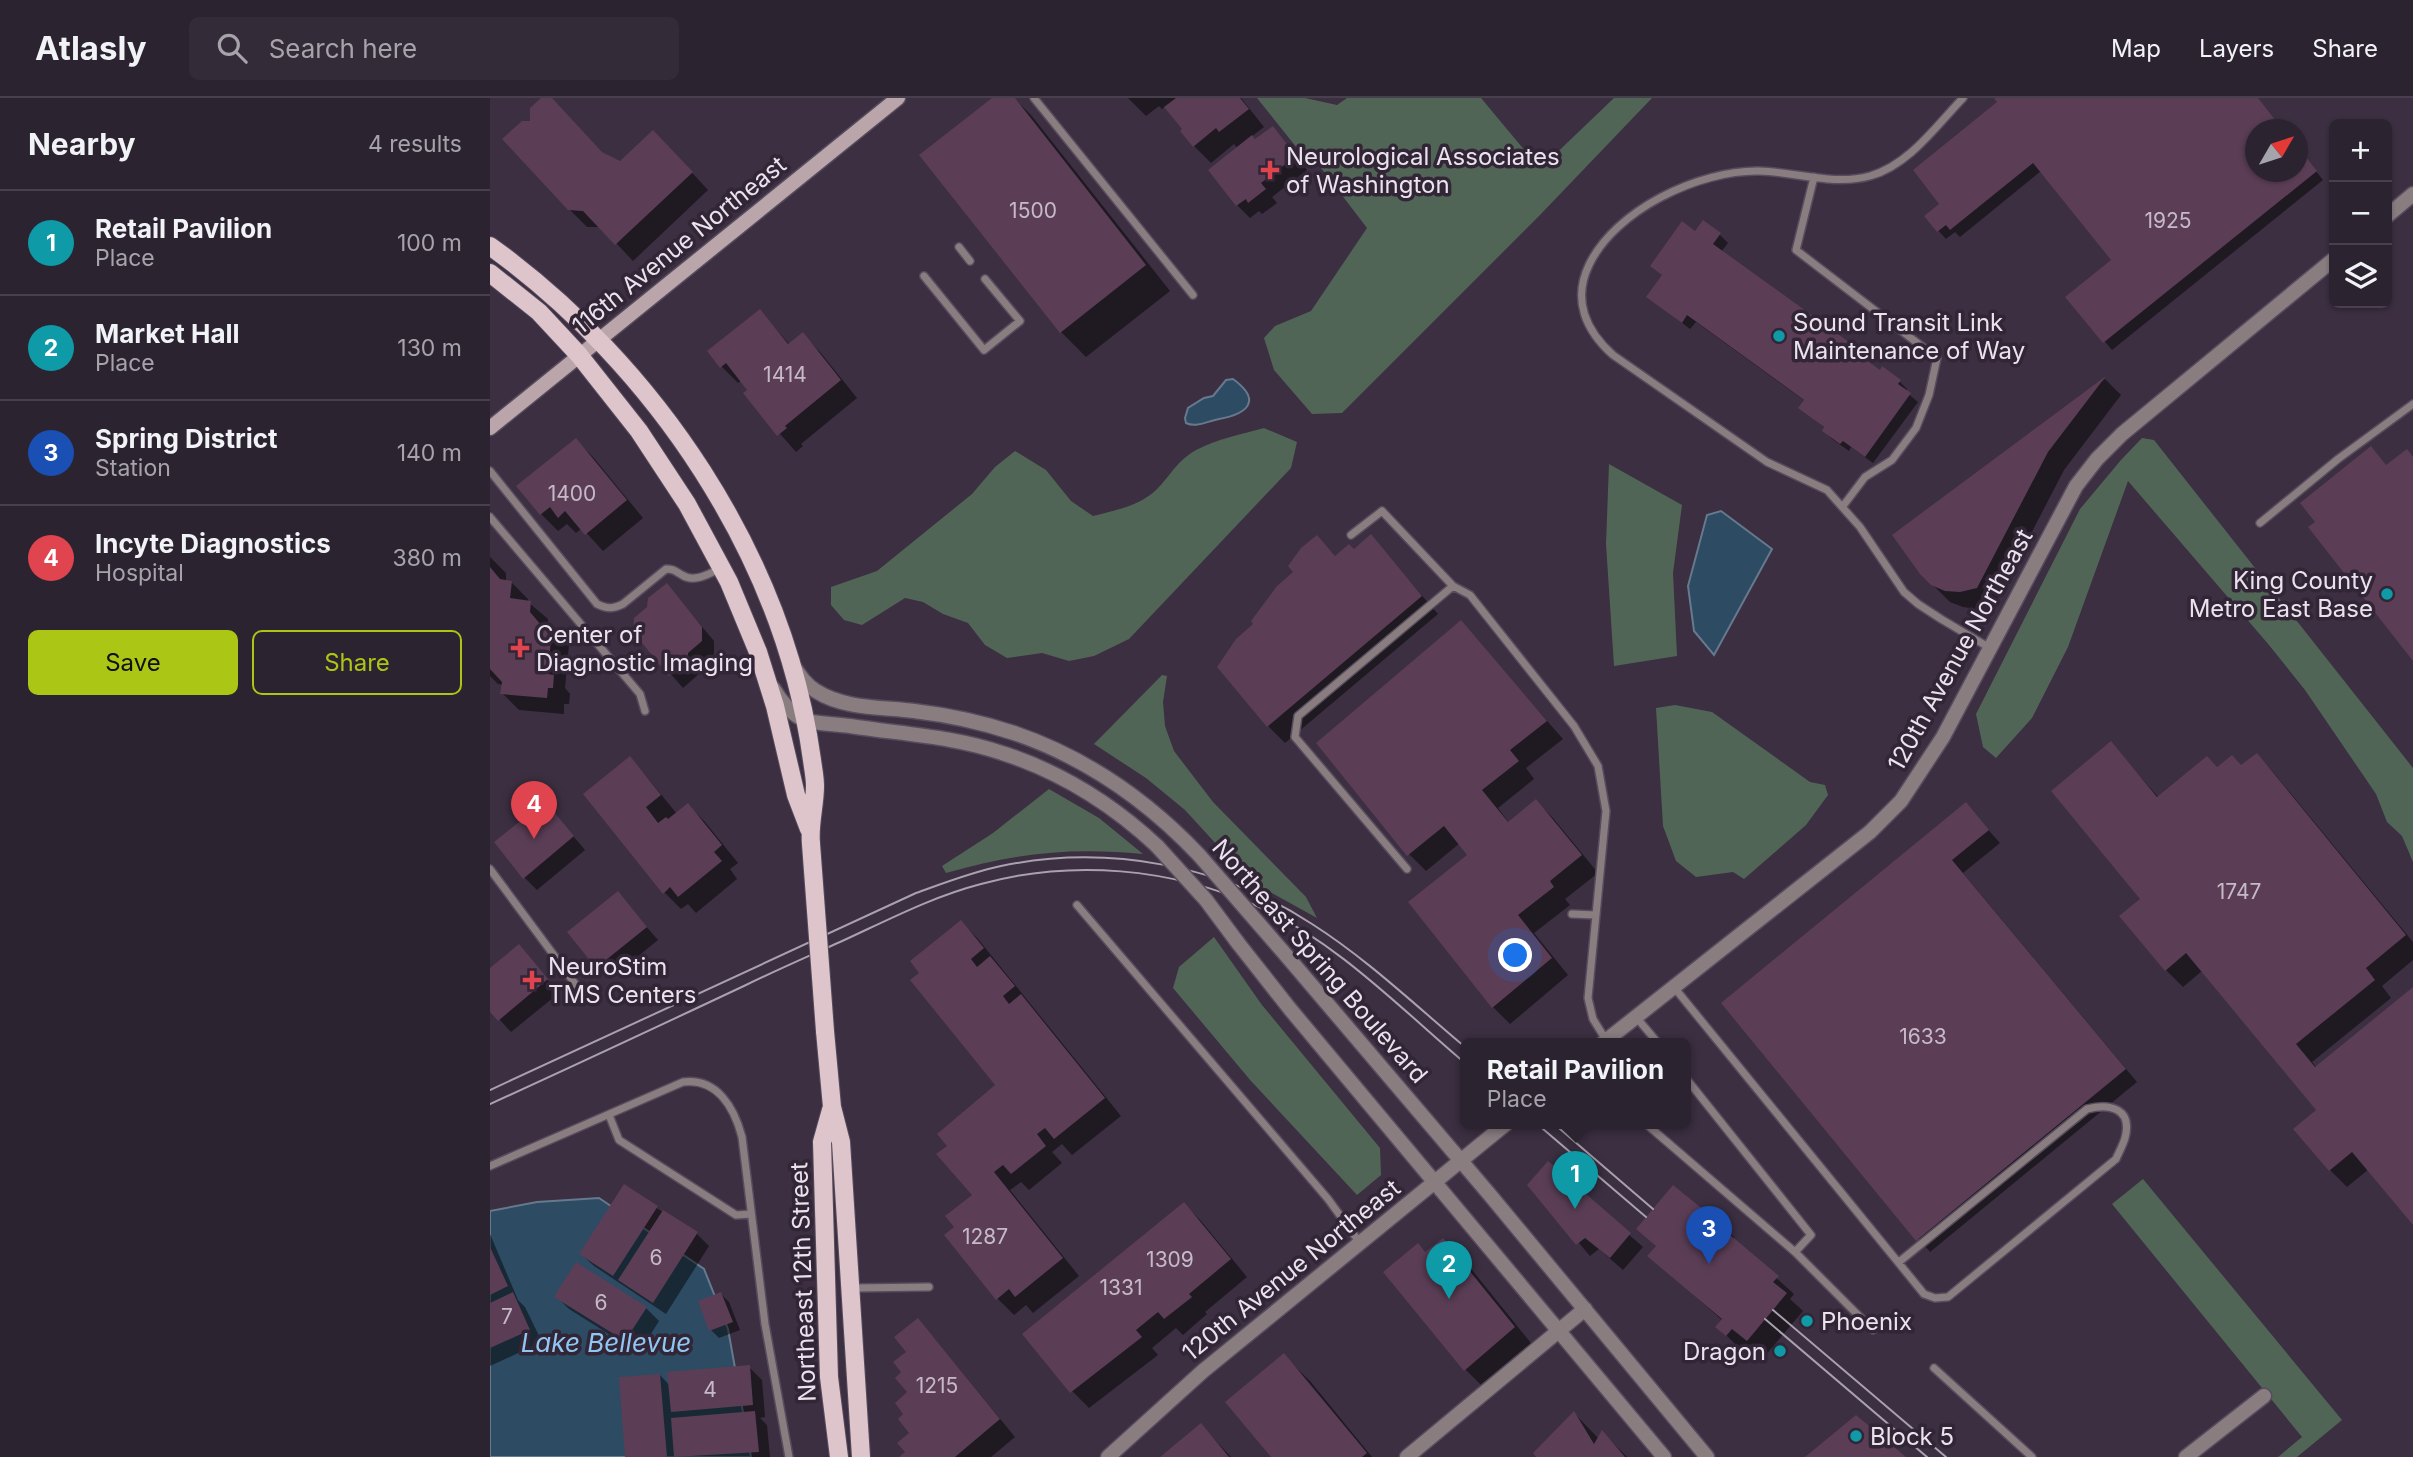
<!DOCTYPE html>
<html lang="en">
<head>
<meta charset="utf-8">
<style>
  :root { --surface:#2c2331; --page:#342b39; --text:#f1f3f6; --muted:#a6a4ab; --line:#48404d; --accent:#abc615 }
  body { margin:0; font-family:Inter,sans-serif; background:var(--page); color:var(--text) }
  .controls { position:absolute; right:21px; top:21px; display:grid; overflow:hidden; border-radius:10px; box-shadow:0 2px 5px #0004 }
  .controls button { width:63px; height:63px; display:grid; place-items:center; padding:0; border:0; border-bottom:2px solid var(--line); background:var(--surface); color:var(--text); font:35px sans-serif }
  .compass { position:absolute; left:1755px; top:21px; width:63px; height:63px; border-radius:50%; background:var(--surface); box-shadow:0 2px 5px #0004; rotate:51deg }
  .you { position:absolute; left:1026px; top:858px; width:24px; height:24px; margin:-18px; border:5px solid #fff; border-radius:50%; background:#1a73e8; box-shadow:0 0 0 10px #1a73e833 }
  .badge { display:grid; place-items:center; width:46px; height:46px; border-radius:50%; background:var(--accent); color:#fff; font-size:23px; font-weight:700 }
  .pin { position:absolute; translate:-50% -58px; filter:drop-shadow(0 2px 4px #0008) }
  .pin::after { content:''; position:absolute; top:37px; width:24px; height:21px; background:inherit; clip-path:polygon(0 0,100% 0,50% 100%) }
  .popup { position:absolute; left:970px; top:940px; width:231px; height:91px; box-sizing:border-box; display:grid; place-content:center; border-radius:10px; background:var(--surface); filter:drop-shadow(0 2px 5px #0005); font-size:23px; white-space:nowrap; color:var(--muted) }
  .popup b { font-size:26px; color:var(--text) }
  .popup::after { content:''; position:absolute; left:50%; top:100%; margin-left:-14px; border:14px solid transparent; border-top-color:var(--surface) }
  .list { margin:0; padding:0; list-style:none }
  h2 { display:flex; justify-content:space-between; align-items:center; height:91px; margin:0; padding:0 28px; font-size:30px }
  h2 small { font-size:23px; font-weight:400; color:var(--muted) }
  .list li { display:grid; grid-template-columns:46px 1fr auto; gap:21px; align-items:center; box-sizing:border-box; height:105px; padding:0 28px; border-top:2px solid var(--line) }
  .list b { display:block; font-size:26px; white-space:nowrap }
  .list p { margin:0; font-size:23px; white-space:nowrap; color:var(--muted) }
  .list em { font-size:23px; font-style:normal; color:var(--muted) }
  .actions { display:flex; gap:14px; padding:21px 28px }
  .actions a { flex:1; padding:16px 0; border:2px solid var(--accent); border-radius:10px; text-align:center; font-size:24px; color:var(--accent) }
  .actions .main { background:var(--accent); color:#111 }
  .icon { flex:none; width:38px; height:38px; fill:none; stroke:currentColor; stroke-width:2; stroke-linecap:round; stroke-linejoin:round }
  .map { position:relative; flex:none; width:1923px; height:1359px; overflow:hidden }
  header { display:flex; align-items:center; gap:42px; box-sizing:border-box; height:98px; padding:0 35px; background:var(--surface); border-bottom:2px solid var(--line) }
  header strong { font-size:33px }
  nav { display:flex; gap:38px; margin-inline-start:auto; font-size:24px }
  .search { width:490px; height:63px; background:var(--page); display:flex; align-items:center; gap:18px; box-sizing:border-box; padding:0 24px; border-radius:10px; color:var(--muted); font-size:26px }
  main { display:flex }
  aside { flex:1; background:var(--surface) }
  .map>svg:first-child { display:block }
  .green { fill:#516557 }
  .water { fill:#2d4b63; stroke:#66798d; stroke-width:2 }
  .shadow { fill:#0007 }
  .building { fill:#5b3e56 }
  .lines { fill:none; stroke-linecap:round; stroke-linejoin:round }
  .service-casing { stroke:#574c5d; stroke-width:10 }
  .minor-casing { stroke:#574c5d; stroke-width:17 }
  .tertiary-casing { stroke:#574c5d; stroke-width:17 }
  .secondary-casing { stroke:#574c5d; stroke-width:17 }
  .primary-casing { stroke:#574c5d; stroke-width:20 }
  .service { stroke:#897d80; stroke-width:7 }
  .minor { stroke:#897d80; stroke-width:14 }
  .tertiary { stroke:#897d80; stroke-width:14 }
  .secondary { stroke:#b9a5aa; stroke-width:14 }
  .primary { stroke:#dec5cb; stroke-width:18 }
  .tram { stroke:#aaa1ae; stroke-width:2 }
  .tertiary-bridge-casing { stroke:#574c5d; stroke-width:17; stroke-linecap:butt }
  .primary-bridge-casing { stroke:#574c5d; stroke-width:20; stroke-linecap:butt }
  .tertiary-bridge { stroke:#897d80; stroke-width:14 }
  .primary-bridge { stroke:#dec5cb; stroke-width:18 }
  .health-dot { fill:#e0444e; stroke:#312536; stroke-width:2.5 }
  .culture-dot { fill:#0f9aa8; stroke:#312536; stroke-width:2.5 }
  .labels { text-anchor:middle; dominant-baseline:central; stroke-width:7; stroke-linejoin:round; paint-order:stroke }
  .number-label { font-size:21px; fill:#c6bac8 }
  .poi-label { font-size:24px; fill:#eae3ee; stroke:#312536; text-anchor:start }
  .street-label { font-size:24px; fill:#eae3ee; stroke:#312536 }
  .water-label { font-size:26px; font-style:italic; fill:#90c6f2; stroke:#312536 }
</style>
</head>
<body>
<header>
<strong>Atlasly</strong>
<div class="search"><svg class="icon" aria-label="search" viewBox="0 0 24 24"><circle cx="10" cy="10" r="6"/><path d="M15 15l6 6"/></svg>Search here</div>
<nav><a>Map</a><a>Layers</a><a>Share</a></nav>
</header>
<main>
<aside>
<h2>Nearby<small>4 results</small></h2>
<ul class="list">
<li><span class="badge" style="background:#0f9aa8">1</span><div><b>Retail Pavilion</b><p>Place</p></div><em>100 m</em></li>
<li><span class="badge" style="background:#0f9aa8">2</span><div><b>Market Hall</b><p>Place</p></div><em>130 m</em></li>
<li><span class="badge" style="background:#1a4fb4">3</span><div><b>Spring District</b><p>Station</p></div><em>140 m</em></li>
<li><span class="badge" style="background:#e0444e">4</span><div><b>Incyte Diagnostics</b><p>Hospital</p></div><em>380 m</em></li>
</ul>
<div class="actions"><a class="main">Save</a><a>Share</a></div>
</aside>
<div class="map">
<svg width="1923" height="1359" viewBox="0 0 1923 1359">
  <rect width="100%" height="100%" fill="#3b2f41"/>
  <path class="green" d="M767 0H815L847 7 857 0H991L1041 60 1055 66 1124 0H1162L1050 117 852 315 822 316 784 272 774 240 785 228 821 213 877 130 828 66 815 60Z
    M774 330 807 344 801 370 639 541 604 558 579 563 552 555 517 560 495 547 478 525 453 516 433 504 415 500 372 527 354 522 341 507V489L387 473 482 396 505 369 525 353 556 372 581 403 603 418C622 413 644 409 660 397 677 385 683 365 706 352 727 341 752 336 774 330Z
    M1652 340 1664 342 1923 670V764L1912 738 1897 724 1886 696 1815 592 1779 547 1638 383 1578 549 1542 620 1506 660 1493 649 1486 616 1590 411 1631 362Z
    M1119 366 1192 407 1183 475 1187 558 1124 568 1116 446Z
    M672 577 677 578 673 604 675 628 684 653 723 704 816 799 827 820 760 783 695 712 656 680 604 646Z
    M1185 607 1222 614 1320 684 1335 687 1338 697 1316 727 1254 781 1243 774 1206 779 1186 763 1173 728 1166 610Z
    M559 691 609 720 653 756C581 749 526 755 456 775L452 768 503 735Z
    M724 839 772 907 890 1050 891 1077 867 1097 761 983 683 890 689 869Z
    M1653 1081 1852 1322 1807 1359H1788L1812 1339 1622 1106Z"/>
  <path class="water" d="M743 281C773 303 757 316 729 321 718 323 707 330 696 325L695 320 698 310 714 300 723 298 736 282Z
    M1231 413 1282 451 1224 557 1204 533 1198 488 1217 417Z
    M109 1100 214 1171 238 1231 261 1359H0V1113L47 1104Z"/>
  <path class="shadow" d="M54 0H61L114 57 130 66 180 51 218 92 143 163 111 129H97L79 111 42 24Z
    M504 0H524L541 17 680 193 596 259 571 234Z
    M638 0H751L774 29 761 39 765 43 783 30 817 72 782 99 787 105 772 116 769 113 760 120 747 107 748 51 744 46 721 65 704 48 695 31 676 8 672 11 669 8 656 18Z
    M1507 0H1767L1793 32H1766V74H1808V50L1833 82 1622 252 1577 199 1623 162 1551 73 1470 139 1465 134 1456 141 1436 119 1452 106 1509 5Z
    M1206 135 1230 137 1238 145 1231 154 1368 253 1376 261 1375 263 1390 274 1409 283 1417 291 1416 294 1428 304 1383 365 1361 349 1359 353 1342 341 1334 333 1336 331 1310 310 1315 303 1206 224 1200 231 1159 199 1174 178 1162 168Z
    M270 213 300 247 313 237 330 254 367 300 311 346 313 348 306 354 255 296 260 292 252 282 248 285 231 268Z
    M1615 281 1631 297 1574 372 1504 507 1488 511 1473 509 1460 504 1431 475 1404 437Z
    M86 342 103 359 153 420 113 453 92 430 86 435 77 426 68 433 51 416Z
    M827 439 846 459 863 453 881 439 948 516 795 645 778 628 766 526 806 474Z
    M0 459 16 475V484H21L38 501V504L58 521 57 530H62L79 547 75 590 80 596 79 606H74V616L29 612 12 595 13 587 8 586 0 578Z
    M177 487 224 543V556L210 568V575L193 590 144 534Z
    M971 525 1073 641 1036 670 1044 681 1008 710 1019 725 1046 703 1063 720 1108 775 1075 801 1080 807 1044 835 1078 877 1020 926 1003 909 921 805 980 757 970 745 936 773 919 756Z
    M1621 645 1669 700 1728 671 1752 669 1767 657 1783 674 1923 844V862L1892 888 1901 900 1822 964 1827 970 1923 891V1124L1879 1071 1857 1089 1840 1072 1829 1012 1713 872 1693 889 1676 872 1652 802Z
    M140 661 156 678 187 716 198 707 215 724 248 765 240 771 247 781 206 815 198 806 191 811 174 794Z
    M55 705 95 752 47 792 34 779Z
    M1476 707 1510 745 1473 775 1647 984 1440 1154 1234 905Z
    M128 796 168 842 120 881 107 869Z
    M471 824 488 841 631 1018 582 1057 572 1046 562 1054 572 1065 539 1092 531 1084 520 1092 589 1178 543 1215 536 1207 524 1217 507 1200 466 1129 484 1097 459 1048 508 987 432 875Z
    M29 849 69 895 21 934 0 911V873Z
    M1058 1066 1153 1149 1133 1172 1109 1151 1100 1158 1040 1087Z
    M134 1089 207 1136 219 1148 176 1216 104 1168 91 1156Z
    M694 1106 711 1123 757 1179 715 1214 717 1216 693 1237 686 1230 662 1250 668 1257 599 1310 582 1293Z
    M1217 1113 1245 1140 1243 1141 1304 1196 1300 1201 1313 1213 1274 1259 1260 1246 1254 1254 1245 1246 1228 1229 1233 1223 1160 1158Z
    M0 1136 28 1202 35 1209 52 1244 0 1268Z
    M953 1142 978 1167 1049 1255 1001 1297 976 1272 895 1174 936 1156Z
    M231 1196 239 1204 250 1232 229 1240 221 1232Z
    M66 1198 156 1210 169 1223 149 1255 79 1211Z
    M427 1223 444 1240 525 1339 501 1359H412L418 1354 422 1335 416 1316 420 1295 414 1274Z
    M794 1258 820 1283 882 1359H783Z
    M259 1269 272 1282 275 1319 270 1320 277 1327 280 1359H137L170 1277 180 1288Z
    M1084 1315 1109 1341 1113 1335 1137 1359H1048Z
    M711 1327 741 1359H673Z"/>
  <path class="building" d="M51 0H62L112 54 130 63 163 32 203 74 125 147 93 113 78 112 12 41 32 23H40V10Z
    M502 0H525L656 167 570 235 429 57Z
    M686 0H750L759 11 729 34 726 30 703 49 690 33 692 31 674 9Z
    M1504 0H1768L1793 32H1766V74H1808V49L1827 73 1613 245 1575 199 1621 162 1543 65 1460 132 1456 127 1447 134 1434 118 1449 106 1423 72 1507 4Z
    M783 28 806 58 771 85 776 91 758 105 756 101 746 108 718 72 762 37 765 41Z
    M1213 122 1231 135 1223 146 1370 252 1367 255 1390 272 1392 268 1411 282 1408 286 1421 295 1375 359 1353 343 1350 346 1332 333 1334 329 1308 310 1314 302 1197 217 1192 225 1156 199 1172 177 1160 168 1192 123 1205 133Z
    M270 211 298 246 313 234 351 282 295 328 297 330 287 338 253 295 257 292 236 265 230 270 217 253Z
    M1616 278 1558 354 1487 490 1470 494 1455 493 1441 487 1430 476 1402 437Z
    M86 340 137 402 95 437 75 413 68 420 60 409 50 417 26 388Z
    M1881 348 1896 367 1917 351 1923 359V563L1818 429 1825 424 1810 405Z
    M881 436 932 498 777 629 727 569 746 541 763 526 761 523 787 488 803 474 798 468 811 450 827 437 845 458 859 446 864 451Z
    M0 469 10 481 22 483 20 500 41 503 40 514 51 527 62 529 58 576 64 577 63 590H58L57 600 10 596 12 584 0 571Z
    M177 485 212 529V543L198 555V562L179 578 143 534 144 520 157 509 158 500Z
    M971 522 1057 623 1020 652 1029 663 992 692 1018 724 1046 701 1092 757 1060 783 1064 789 1028 817 1062 860 1002 910 918 804 977 757 954 728 917 758 826 645Z
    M1621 643 1667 699 1717 658 1727 669 1742 657 1751 667 1767 655 1916 837 1876 870 1885 882 1806 946 1825 969 1923 889V1127L1862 1054 1839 1073 1803 1031 1826 1012 1696 855 1675 873 1629 818 1650 801 1561 693Z
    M140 658 171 697 156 709 168 725 176 719 178 721 198 705 232 747 224 754 232 763 188 799 180 789 173 796 93 696Z
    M55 703 84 738 33 781 4 744Z
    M1476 704 1499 732 1462 762 1636 971 1426 1143 1231 905Z
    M128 793 157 829 106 870 77 834Z
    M471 822 494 850 481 861 487 869 500 858 525 888 513 898 519 906 531 896 615 1000 564 1041 555 1030 547 1036 556 1048 521 1076 513 1067 504 1074 573 1160 525 1199 519 1191 506 1202 454 1137 464 1129 455 1118 482 1097 446 1056 457 1048 447 1036 505 987 420 882 429 875 420 863Z
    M29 846 58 881 8 923 0 914V870Z
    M1058 1063 1141 1135 1120 1160 1095 1140 1086 1147 1037 1087Z
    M134 1086 168 1108 123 1178 89 1156Z
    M1183 1087 1215 1113 1217 1111 1229 1121 1226 1125 1289 1178 1283 1184 1297 1195 1257 1243 1242 1231 1236 1238 1225 1229 1232 1221 1157 1158 1166 1148 1146 1131Z
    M694 1104 741 1161 699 1196 702 1199 674 1221 668 1214 646 1232 652 1239 580 1295 532 1236Z
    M173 1112 208 1134 163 1205 128 1182Z
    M953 1140 1025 1229 974 1273 893 1174 928 1145 935 1154Z
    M0 1149 18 1188 0 1197Z
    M86 1164 157 1209 135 1243 64 1199Z
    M23 1194 40 1232 0 1250V1205Z
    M231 1194 243 1224 219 1233 208 1203Z
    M428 1220 510 1321 465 1359H409L415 1354 407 1345 419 1335 408 1321 413 1316 405 1305 417 1294 405 1280 411 1274 403 1264 416 1254 404 1239Z
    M794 1255 877 1355 872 1359H781L735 1304Z
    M260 1267 263 1307 181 1314 177 1274Z
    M170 1276 177 1359H135L129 1279Z
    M265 1313 269 1354 184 1359 181 1320Z
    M1084 1313 1104 1346 1112 1332 1135 1359H1046L1043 1355Z
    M1366 1317 1416 1359H1315Z
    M711 1325 739 1359H670Z"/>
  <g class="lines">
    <g class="service-casing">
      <path id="service" d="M544 0 703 197
        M1473 0C1446 28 1419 67 1380 78 1344 88 1306 74 1269 73 1209 72 1125 112 1099 167 1082 202 1096 233 1123 257L1277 364 1337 392 1370 429 1414 494 1428 506 1451 521 1500 550
        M1324 79 1306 152 1447 260 1439 297 1426 330 1402 362 1375 379 1353 408
        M469 149 480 163
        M434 178 494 252 530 223 495 181
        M0 373 107 506C117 511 123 511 133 506L176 471C184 471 185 473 192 477 204 485 219 476 231 470
        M0 419 150 596 155 613
        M1770 425 1848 361 1923 306
        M861 437 892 413 963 488
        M0 771 86 887
        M917 771 805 639 808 618 963 488 980 497 1084 628 1108 668 1116 713 1098 900 1103 921 1116 942
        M587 807 838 1101 870 1145
        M1082 816 1106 817
        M1183 888 1434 1196 1445 1200 1458 1199 1626 1061C1629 1054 1633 1047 1635 1040 1643 1010 1619 1005 1597 1011L1409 1164
        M1146 919 1168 945
        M119 1017 129 1042 246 1117 261 1116
        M1155 1025 1305 1154 1321 1137 1195 979
        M0 1068 193 984C227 980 244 1009 252 1039L275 1226 299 1359
        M1305 1154 1383 1232
        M362 1190 439 1189
        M1444 1270 1542 1359"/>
    </g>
    <g class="minor-casing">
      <path id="minor" d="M917 1359 1095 1211
        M1696 1359 1774 1298"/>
    </g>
    <g class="tertiary-casing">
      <path id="tertiary" d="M1897 118 1923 96
        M304 569C310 578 316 587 326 593 354 611 392 609 424 613 458 617 491 624 524 635 597 660 656 701 709 757
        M283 590C290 602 303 619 317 623 330 626 346 626 360 628 411 636 463 638 512 655 571 674 622 706 667 748
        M748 845 800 911 1174 1359
        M795 856 1000 1097 1217 1359
        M1113 945 1380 734 1411 703 1453 639 1586 388 1607 361 1632 336 1844 161
        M618 1359 713 1273 1017 1025"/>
    </g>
    <g class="secondary-casing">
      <path id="secondary" d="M0 330 408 0"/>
    </g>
    <g class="primary-casing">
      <path id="primary" d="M0 148C165 267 294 458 322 662 323 670 325 679 325 688 325 708 319 726 321 746
        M0 175 49 214 89 257 149 333 197 406 239 484 268 554 285 608 306 697 319 731
        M335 933 342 1009 351 1044 371 1359
        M341 1012 332 1044 339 1279 349 1359"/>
    </g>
    <use href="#service" class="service"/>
    <use href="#minor" class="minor"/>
    <use href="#tertiary" class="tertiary"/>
    <use href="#secondary" class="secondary"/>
    <use href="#primary" class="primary"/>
    <path class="tram" d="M0 992 426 795C454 785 482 774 511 768 617 746 732 767 822 826 877 861 925 907 975 949
      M0 1006C86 967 171 927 256 887 287 872 319 858 350 844 396 823 441 799 491 786 582 761 681 770 767 808 846 843 910 910 975 965
      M1046 1025 1156 1119
      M1063 1025 1163 1111
      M1283 1212 1456 1359
      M1275 1221 1437 1359"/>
    <g class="tertiary-bridge-casing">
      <path id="tertiary-bridge" d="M667 748 716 802 748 845
        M709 757 795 856"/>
    </g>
    <g class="primary-bridge-casing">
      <path id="primary-bridge" d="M321 746 335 933"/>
    </g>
    <use href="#tertiary-bridge" class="tertiary-bridge"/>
    <use href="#primary-bridge" class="primary-bridge"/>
  </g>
  <g class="health-dot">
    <path d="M776.5 61.5h7v7h7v7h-7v7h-7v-7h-7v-7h7z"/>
    <path d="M26.5 539.5h7v7h7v7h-7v7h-7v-7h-7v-7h7z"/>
    <path d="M38.5 871.5h7v7h7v7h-7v7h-7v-7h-7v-7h7z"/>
  </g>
  <g class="culture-dot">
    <circle cx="1289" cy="238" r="7"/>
    <circle cx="1897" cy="496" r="7"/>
    <circle cx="1317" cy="1223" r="7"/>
    <circle cx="1290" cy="1253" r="7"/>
    <circle cx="1366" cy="1338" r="7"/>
  </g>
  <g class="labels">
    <g class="number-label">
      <text x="543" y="112">1500</text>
      <text x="1678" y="122">1925</text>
      <text x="295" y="276">1414</text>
      <text x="82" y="395">1400</text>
      <text x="1749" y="793">1747</text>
      <text x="1433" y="938">1633</text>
      <text x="495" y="1138">1287</text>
      <text x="166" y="1159">6</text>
      <text x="680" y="1161">1309</text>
      <text x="631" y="1189">1331</text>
      <text x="111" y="1204">6</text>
      <text x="17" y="1218">7</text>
      <text x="447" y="1287">1215</text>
      <text x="220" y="1291">4</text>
    </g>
    <g class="poi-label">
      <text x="796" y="58">Neurological Associates<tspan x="796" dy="28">of Washington</tspan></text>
      <text x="1303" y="224">Sound Transit Link<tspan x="1303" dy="28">Maintenance of Way</tspan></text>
      <text x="1883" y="482" text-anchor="end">King County<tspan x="1883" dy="28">Metro East Base</tspan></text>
      <text x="46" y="536">Center of<tspan x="46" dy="28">Diagnostic Imaging</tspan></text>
      <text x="58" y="868">NeuroStim<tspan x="58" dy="28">TMS Centers</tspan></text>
      <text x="1331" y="1223">Phoenix</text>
      <text x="1276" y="1253" text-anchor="end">Dragon</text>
      <text x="1380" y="1338">Block 5</text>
    </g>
    <g class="street-label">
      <text transform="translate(189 147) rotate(-39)">116th Avenue Northeast</text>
      <text transform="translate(1470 552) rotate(-61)">120th Avenue Northeast</text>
      <text transform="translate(830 863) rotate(49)">Northeast Spring Boulevard</text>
      <text transform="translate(801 1172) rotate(-39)">120th Avenue Northeast</text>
      <text transform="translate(313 1184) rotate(-92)">Northeast 12th Street</text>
    </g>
    <g class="water-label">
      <text x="116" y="1244">Lake Bellevue</text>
    </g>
  </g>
</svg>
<div class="controls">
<button>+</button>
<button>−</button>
<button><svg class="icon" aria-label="layers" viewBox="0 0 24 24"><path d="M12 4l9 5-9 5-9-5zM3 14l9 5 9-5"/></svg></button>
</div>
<svg class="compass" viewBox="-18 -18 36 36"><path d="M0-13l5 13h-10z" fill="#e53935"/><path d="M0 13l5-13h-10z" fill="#a6a4ab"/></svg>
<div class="you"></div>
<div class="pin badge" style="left:1085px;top:1111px;background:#0f9aa8">1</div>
<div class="popup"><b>Retail Pavilion</b>Place</div>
<div class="pin badge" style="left:959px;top:1201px;background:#0f9aa8">2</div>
<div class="pin badge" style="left:1219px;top:1166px;background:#1a4fb4">3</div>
<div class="pin badge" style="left:44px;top:741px;background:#e0444e">4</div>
</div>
</main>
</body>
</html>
